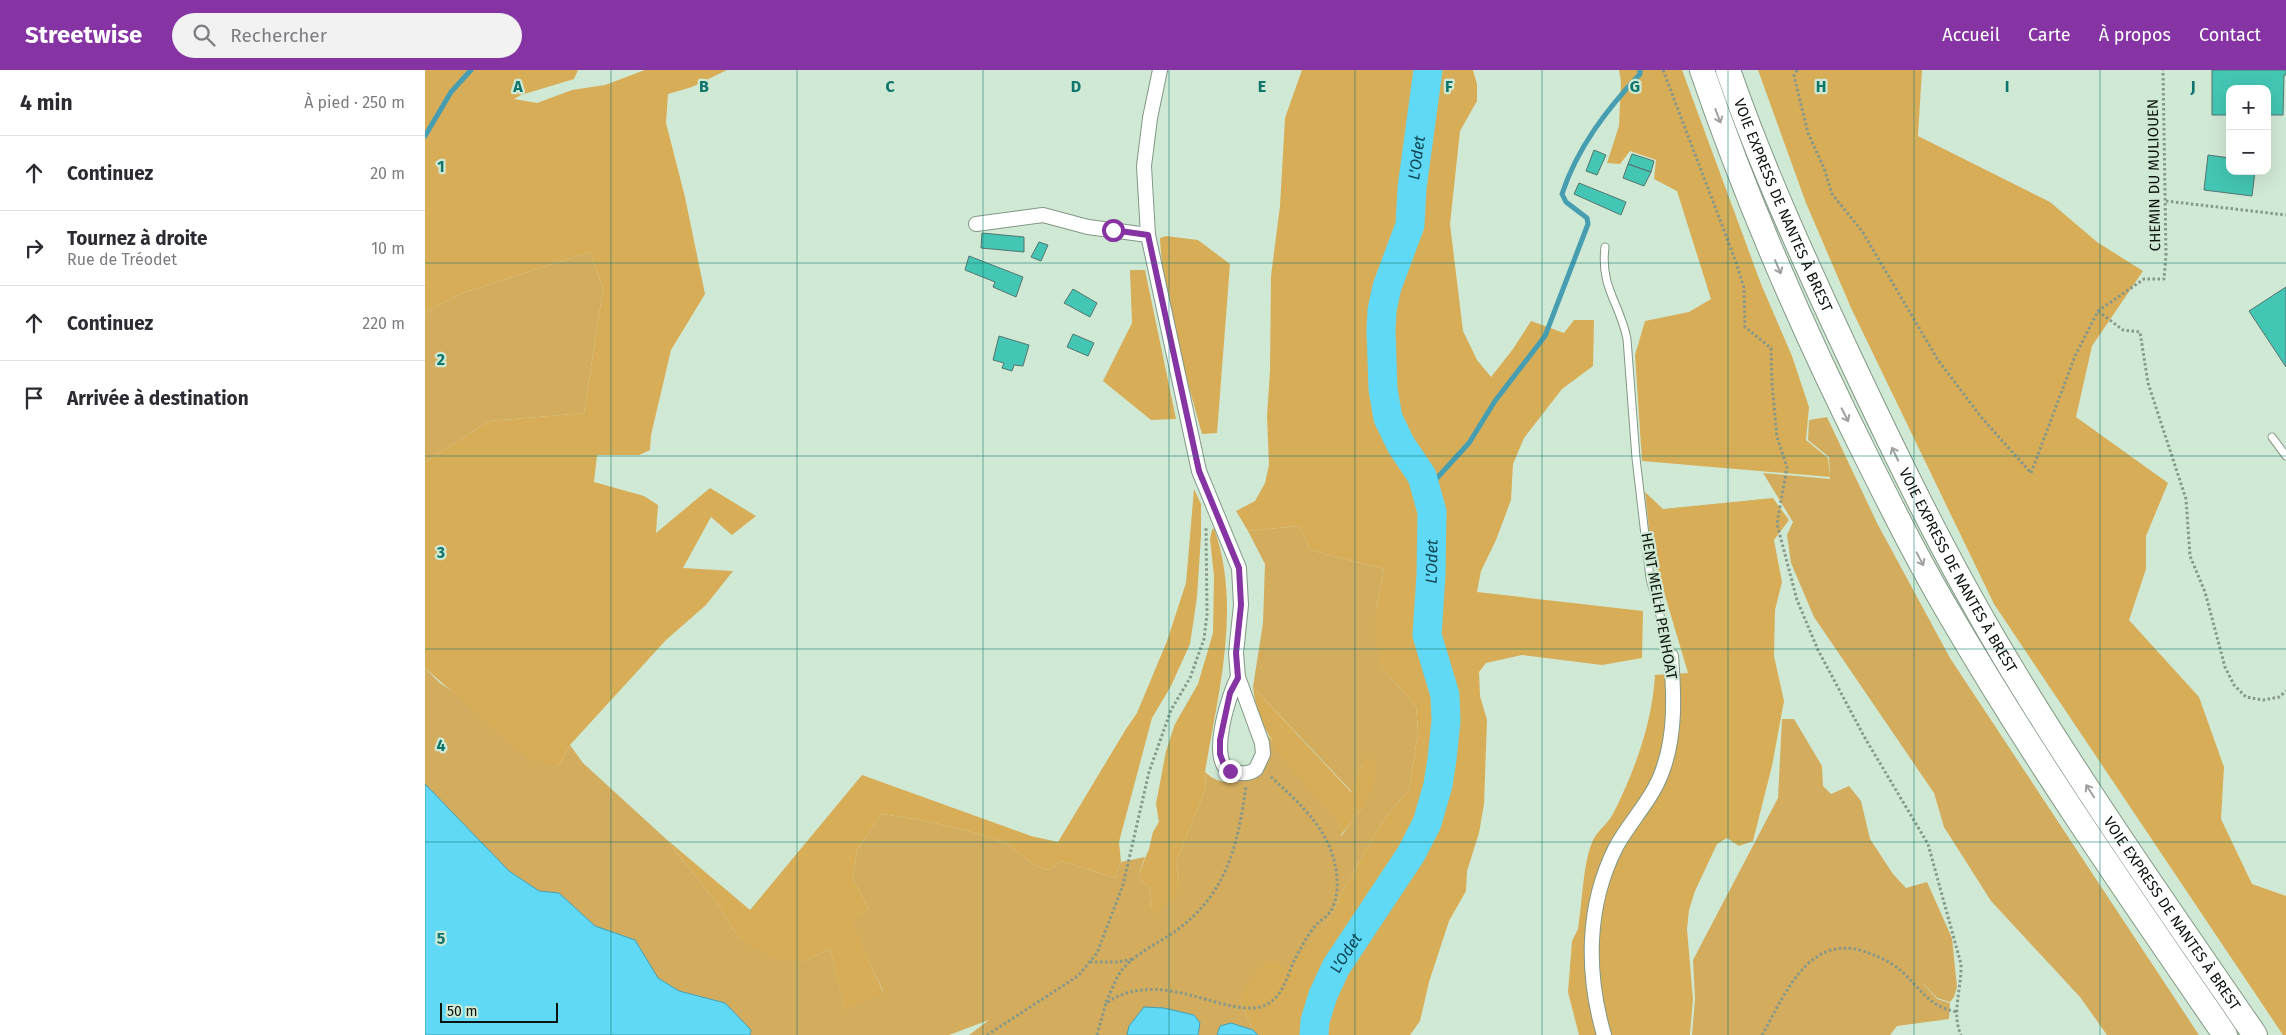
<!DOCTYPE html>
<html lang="fr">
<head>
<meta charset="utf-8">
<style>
  :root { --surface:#fff; --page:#f2f2f3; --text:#2b2b33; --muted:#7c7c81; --line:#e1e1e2; --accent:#8634a3 }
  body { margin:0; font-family:"Fira Sans",sans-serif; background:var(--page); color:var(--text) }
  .controls { position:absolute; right:15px; top:15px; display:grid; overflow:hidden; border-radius:10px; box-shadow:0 5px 20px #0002 }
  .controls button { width:45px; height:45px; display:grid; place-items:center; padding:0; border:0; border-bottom:1px solid var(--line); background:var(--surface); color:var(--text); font:25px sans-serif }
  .scale { position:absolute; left:15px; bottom:12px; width:118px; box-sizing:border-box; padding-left:5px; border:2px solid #0c140d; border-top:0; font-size:14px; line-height:18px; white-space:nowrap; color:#0c140d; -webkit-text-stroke:4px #d0e9d4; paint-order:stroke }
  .stop { position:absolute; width:15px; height:15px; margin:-11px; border:4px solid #8634a3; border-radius:50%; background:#fff }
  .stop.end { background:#8634a3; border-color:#fff; box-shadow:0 1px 5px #0008 }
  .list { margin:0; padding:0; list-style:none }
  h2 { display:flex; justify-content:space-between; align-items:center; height:65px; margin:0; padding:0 20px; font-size:21px }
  h2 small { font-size:16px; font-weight:400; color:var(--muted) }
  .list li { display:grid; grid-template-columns:32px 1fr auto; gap:15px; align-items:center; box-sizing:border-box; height:75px; padding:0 20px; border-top:1px solid var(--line) }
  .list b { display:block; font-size:19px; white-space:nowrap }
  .list p { margin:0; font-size:16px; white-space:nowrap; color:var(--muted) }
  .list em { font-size:16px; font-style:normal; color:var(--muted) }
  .icon { flex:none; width:28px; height:28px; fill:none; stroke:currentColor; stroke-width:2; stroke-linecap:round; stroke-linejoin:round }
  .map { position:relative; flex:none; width:1861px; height:965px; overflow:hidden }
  header { display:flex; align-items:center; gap:30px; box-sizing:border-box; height:70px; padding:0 25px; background:var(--accent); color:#fff }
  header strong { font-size:24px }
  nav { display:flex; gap:28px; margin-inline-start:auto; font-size:18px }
  .search { width:350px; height:45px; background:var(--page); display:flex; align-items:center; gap:12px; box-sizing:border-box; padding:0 18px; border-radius:28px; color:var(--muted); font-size:19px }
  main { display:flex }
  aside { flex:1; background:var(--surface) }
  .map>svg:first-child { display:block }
  .green { fill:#d4ac5e }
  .forest { fill:#d8ad58 }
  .water { fill:#5fd9f6; stroke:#469eb0 }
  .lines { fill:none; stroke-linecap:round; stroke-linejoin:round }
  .stream { stroke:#469eb0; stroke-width:5 }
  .river { stroke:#5fd9f6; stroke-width:29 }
  .building { fill:#44c6b4; stroke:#54756f }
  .service-casing { stroke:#819884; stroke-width:9 }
  .minor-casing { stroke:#819884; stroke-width:16 }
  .trunk-casing { stroke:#819884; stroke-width:26 }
  .path { stroke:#869889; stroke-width:3; stroke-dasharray:2.5 2.5; stroke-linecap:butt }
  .service { stroke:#fff; stroke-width:7 }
  .minor { stroke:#fff; stroke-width:14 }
  .trunk { stroke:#fff; stroke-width:24 }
  .oneway { stroke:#9ea19e }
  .route { stroke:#8634a3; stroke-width:6 }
  .grid { fill:none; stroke:#0f766e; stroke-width:1; stroke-opacity:0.55 }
  .labels { text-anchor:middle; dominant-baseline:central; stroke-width:4.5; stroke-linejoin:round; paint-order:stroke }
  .street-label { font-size:15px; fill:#0c140d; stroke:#d0e9d4 }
  .water-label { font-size:16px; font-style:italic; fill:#0e4551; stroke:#d0e9d4 }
  .grid-label { font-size:16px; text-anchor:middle; font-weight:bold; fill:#0f766e; stroke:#d0e9d4; stroke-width:4.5; stroke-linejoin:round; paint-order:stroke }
</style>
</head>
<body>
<header>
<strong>Streetwise</strong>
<div class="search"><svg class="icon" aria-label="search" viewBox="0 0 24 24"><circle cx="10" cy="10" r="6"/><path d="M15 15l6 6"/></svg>Rechercher</div>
<nav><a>Accueil</a><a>Carte</a><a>À propos</a><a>Contact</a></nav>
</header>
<main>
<aside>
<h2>4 min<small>À pied · 250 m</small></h2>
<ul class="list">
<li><svg class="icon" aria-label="ahead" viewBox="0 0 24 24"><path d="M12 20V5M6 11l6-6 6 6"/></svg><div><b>Continuez</b></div><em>20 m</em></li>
<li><svg class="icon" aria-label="right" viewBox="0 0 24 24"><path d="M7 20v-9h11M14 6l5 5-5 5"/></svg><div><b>Tournez à droite</b><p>Rue de Tréodet</p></div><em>10 m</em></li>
<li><svg class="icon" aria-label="ahead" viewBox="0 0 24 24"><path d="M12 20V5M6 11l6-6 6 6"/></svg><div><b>Continuez</b></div><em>220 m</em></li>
<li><svg class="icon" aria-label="arrive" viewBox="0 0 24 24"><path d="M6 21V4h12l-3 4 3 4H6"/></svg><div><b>Arrivée à destination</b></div></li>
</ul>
</aside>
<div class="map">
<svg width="1861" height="965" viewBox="0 0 1861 965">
  <rect width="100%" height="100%" fill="#d0e9d4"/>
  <path class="green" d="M165 182 178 219 159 343 64 351 0 392V243L35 224Z
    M1402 347 1452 453 1525 588 1774 965H1682L1655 927 1566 831 1519 757 1509 723 1389 547 1366 493 1362 465 1368 452 1338 403 1405 409 1404 387 1383 370 1384 350Z
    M874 456 885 480 959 499 951 540 956 597 991 636 993 662 984 720 961 746 920 816 905 847 873 890 865 899 814 929 828 960 806 953 795 956 792 965H544L564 950 524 965H325L326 960 300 933 254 921 233 908 210 870 170 856 134 823 114 821 84 801 0 714V598L15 613 134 695 145 675 158 693 240 768 291 832 313 867 379 891 405 879 420 939 458 921 426 853 444 838 428 810 432 780 457 744C497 750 536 757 574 771 593 778 603 796 624 800L636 791 690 808 696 792 720 787 714 803 717 813 724 817 726 826 725 840 754 813 752 790 781 718 780 702C794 716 812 714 830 707L842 677 843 666 914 752 916 766 936 739V696L927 722 828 617 838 553 840 494 823 461Z
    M1357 649H1369L1397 696 1398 716 1406 724 1424 716 1436 731 1445 769 1468 804 1481 818 1502 812 1527 868 1532 917 1529 927 1525 932 1512 928 1494 909 1512 929 1525 933 1524 949 1472 956 1465 965H1267L1270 929 1268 890 1353 728Z"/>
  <path class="forest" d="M0 0H153L149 9 96 25 89 29 112 33 147 20 180 15 220 0H302L267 17 243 24 241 53 260 127 280 224 246 280 226 365 225 380 214 385H172L169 412 219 426 233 435 231 463 285 418 331 446 307 465 286 447 258 498 308 501 281 535 241 570 145 675 134 695 105 690 0 598V392L64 351 159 343 178 219 165 182 35 224 0 243Z
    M877 0H1048L1052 14V31L1035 61 1025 154 1038 261 1052 290 1066 307 1088 279 1106 251 1139 263 1149 250H1169L1168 296 1137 319 1099 368 1088 394 1086 430 1071 470 1056 501 1052 522 1218 541 1217 588 1177 595 1097 585 1061 593 1054 602 1055 626 1062 650 1059 734 1054 763 1042 801 1041 821 1024 851 1004 912 995 951 985 965H833L828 960 814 929 835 897 847 889 865 899 905 847 920 816 961 746 984 720 993 662 991 636 956 597 950 563 951 540 959 499 885 480 874 456 823 461 811 441 830 431 840 413 844 395 842 346 845 301 846 206 855 136 860 48Z
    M1194 0H1257L1336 214 1367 286 1384 337 1381 370 1403 388 1405 407 1217 391 1210 285 1220 251 1264 242 1286 229 1252 121 1229 109 1231 90 1205 81 1195 94 1182 93 1194 56 1196 12Z
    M1333 0H1497L1493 66 1625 132 1672 172 1718 201 1667 276 1651 347 1743 413 1721 466V499L1704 550 1774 627 1799 697 1796 749 1827 814 1861 826V965H1858L1569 534 1427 240 1381 133Z
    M741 166 773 170 805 194 792 363 777 364C760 300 738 234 735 168Z
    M705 200H720L751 349 726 350 678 311 707 253Z
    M769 419 776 434V466L772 527 765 574 746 616 727 648 694 772 696 792 690 808 636 791 624 800C603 796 593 778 574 771 536 757 497 750 457 744L432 780 428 810 444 838 427 853 458 922 420 940 405 879 379 891 349 889 313 867 291 832 240 768 325 840 437 705 606 766 633 772 701 659 712 643 742 571 761 513Z
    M1220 422 1238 439 1348 428 1364 450 1349 470 1357 512 1350 540 1349 586 1359 631 1347 696 1328 771 1314 776 1302 768 1292 774 1270 821 1264 840 1262 859 1268 929 1265 965H1154L1143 922 1147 871 1153 859C1157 834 1158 797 1166 775 1170 762 1182 755 1188 744 1210 700 1227 654 1230 605L1263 603 1226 478Z
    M789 458C817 537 793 623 780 702L781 718 752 790 754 813 751 826 731 843 725 840 726 826 724 817 717 813 714 803 724 779 728 762 734 752 731 734 741 681 750 654 773 614 788 563 789 506 785 469 787 460Z
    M828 617 926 722 936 696 943 688 951 691C952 722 934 743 915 766L914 752C880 712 834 673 828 617Z"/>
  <path class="water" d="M0 714 84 801 114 821 134 823 170 856 210 870 233 908 254 921 300 933 326 960 325 965H0Z
    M719 937 739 938 769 945 775 953 773 965H702L704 956Z
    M806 953 828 960 833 965H792L795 956Z"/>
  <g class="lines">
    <path class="stream" d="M0 66 26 22 46 0
      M1001 420 1044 373 1070 331 1120 266 1163 154 1162 148 1141 132 1137 124C1152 78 1182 39 1215 4V0"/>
    <path class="river" id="s1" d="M889 965 890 951 898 925 911 897 986 784 1002 753 1013 715 1017 689 1021 651 1020 625 1002 565 1006 505 1007 442 997 406 976 375 963 348 958 319 956 260 957 240 962 217 985 155 987 118 1003 0"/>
  </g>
  <path class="building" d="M1787 0H1861V5H1859L1858 45H1842V19H1805V45H1787Z
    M1169 80 1181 85 1172 105 1161 101Z
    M1207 84 1229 91 1226 102 1203 94Z
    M1783 85 1805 88V101H1830L1827 126 1779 120Z
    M1203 94 1226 102 1219 116 1198 108Z
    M1154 113 1201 132 1196 145 1149 124Z
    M557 163 599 167V182L556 178Z
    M614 172 623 175 616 191 606 187Z
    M544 186 598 207 591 227 568 217 570 212 540 200Z
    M1861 217V297L1824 241Z
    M648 219 672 233 665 247 639 233Z
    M648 264 669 273 663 286 642 277Z
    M574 266 604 275 598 296 589 295 587 301 577 298 579 293 568 290Z"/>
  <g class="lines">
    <g class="service-casing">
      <path id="service" d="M1180 177C1175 218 1195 233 1202 269L1211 388 1225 508 1246 586
        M1847 367 1861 386"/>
    </g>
    <g class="minor-casing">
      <path id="minor" d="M735 0 725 48 719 96 723 165 774 401 814 498 816 535 811 583 813 607 837 673 838 684 831 699C824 704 818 704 809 702 780 697 804 624 813 607
        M551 154 618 145 663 157 723 165
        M1179 965C1161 903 1161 836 1191 777 1205 751 1227 730 1237 702 1251 665 1249 625 1246 586"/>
    </g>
    <g class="trunk-casing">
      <g id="trunk">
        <path d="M1277 0C1323 134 1380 265 1444 392 1470 444 1497 498 1527 548 1611 692 1706 828 1800 965"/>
        <path id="s2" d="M1303 0C1337 98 1380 192 1424 286 1472 388 1521 489 1579 586 1657 716 1744 840 1830 965"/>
      </g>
    </g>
    <path class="path" d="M1238 0 1311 192 1319 218 1320 257 1346 278 1347 314 1352 367 1362 397 1352 454 1372 530 1393 580 1440 668 1503 774 1536 894C1537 918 1526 943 1536 965
      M1372 0 1369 6 1383 63 1399 98 1407 124 1437 161 1513 290 1556 347 1606 403 1650 286 1673 241 1719 209H1739L1741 185 1738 0
      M1741 131 1861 145
      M1673 241 1698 260 1715 262 1723 313 1761 429 1765 486 1780 522 1800 597 1809 615 1821 627 1838 630 1854 627 1861 621
      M665 892H692L709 889
      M681 932C686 922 690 910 696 901 710 883 734 873 752 860 802 823 813 775 821 716
      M562 965 653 906 672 883 698 815 724 702 746 640 765 608 779 569 782 544 781 457
      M672 965 681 933C718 909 754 922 794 933 807 936 821 940 835 937 859 930 861 906 871 887 877 876 883 864 891 855 895 850 902 847 905 842 911 834 913 819 912 809 909 762 876 735 844 705
      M1337 965C1359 927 1382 864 1438 881 1450 885 1465 891 1475 900 1496 918 1502 936 1532 942"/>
    <use href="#service" class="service"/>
    <use href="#minor" class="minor"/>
    <use href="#trunk" class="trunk"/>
  </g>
  <defs><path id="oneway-shaft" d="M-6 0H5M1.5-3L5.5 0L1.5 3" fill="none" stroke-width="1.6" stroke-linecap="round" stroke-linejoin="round" transform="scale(1.25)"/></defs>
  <g class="oneway">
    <use href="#oneway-shaft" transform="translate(1293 46) rotate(69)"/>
    <use href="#oneway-shaft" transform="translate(1353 197) rotate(67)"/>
    <use href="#oneway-shaft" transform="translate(1420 345) rotate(63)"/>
    <use href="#oneway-shaft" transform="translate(1470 384) rotate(-115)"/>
    <use href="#oneway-shaft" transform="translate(1495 489) rotate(62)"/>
    <use href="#oneway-shaft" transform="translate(1665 721) rotate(-123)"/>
  </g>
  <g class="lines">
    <path class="route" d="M688 160 723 165 774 401 814 498 816 535 811 583 813 608 805 623 795 670V684L800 698 805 701"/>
  </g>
  <path class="grid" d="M186 0V965M372 0V965M558 0V965M744 0V965M930 0V965M1117 0V965M1303 0V965M1489 0V965M1675 0V965M0 193H1861M0 386H1861M0 579H1861M0 772H1861"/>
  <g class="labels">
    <g class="street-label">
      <text transform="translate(1729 105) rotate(-91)">CHEMIN DU MULIOUEN</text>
      <text stroke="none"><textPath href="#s2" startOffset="146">VOIE EXPRESS DE NANTES À BREST</textPath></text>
      <text stroke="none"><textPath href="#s2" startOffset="551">VOIE EXPRESS DE NANTES À BREST</textPath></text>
      <text transform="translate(1234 536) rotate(80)">HENT MEILH PENHOAT</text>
      <text stroke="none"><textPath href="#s2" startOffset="956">VOIE EXPRESS DE NANTES À BREST</textPath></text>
    </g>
    <g class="water-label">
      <text stroke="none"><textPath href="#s1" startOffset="929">L'Odet</textPath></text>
      <text stroke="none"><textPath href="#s1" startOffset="509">L'Odet</textPath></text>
      <text stroke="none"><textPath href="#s1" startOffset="89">L'Odet</textPath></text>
    </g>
  </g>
  <g class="grid-label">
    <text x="93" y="22">A</text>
    <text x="279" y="22">B</text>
    <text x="465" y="22">C</text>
    <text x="651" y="22">D</text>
    <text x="837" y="22">E</text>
    <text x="1024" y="22">F</text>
    <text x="1210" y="22">G</text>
    <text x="1396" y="22">H</text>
    <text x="1582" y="22">I</text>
    <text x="1768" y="22">J</text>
    <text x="16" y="102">1</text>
    <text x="16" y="295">2</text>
    <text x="16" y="488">3</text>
    <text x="16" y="681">4</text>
    <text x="16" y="874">5</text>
  </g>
</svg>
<div class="controls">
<button>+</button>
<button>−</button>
</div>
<div class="scale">50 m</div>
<div class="stop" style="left:688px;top:160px"></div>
<div class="stop end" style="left:805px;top:701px"></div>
</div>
</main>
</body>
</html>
